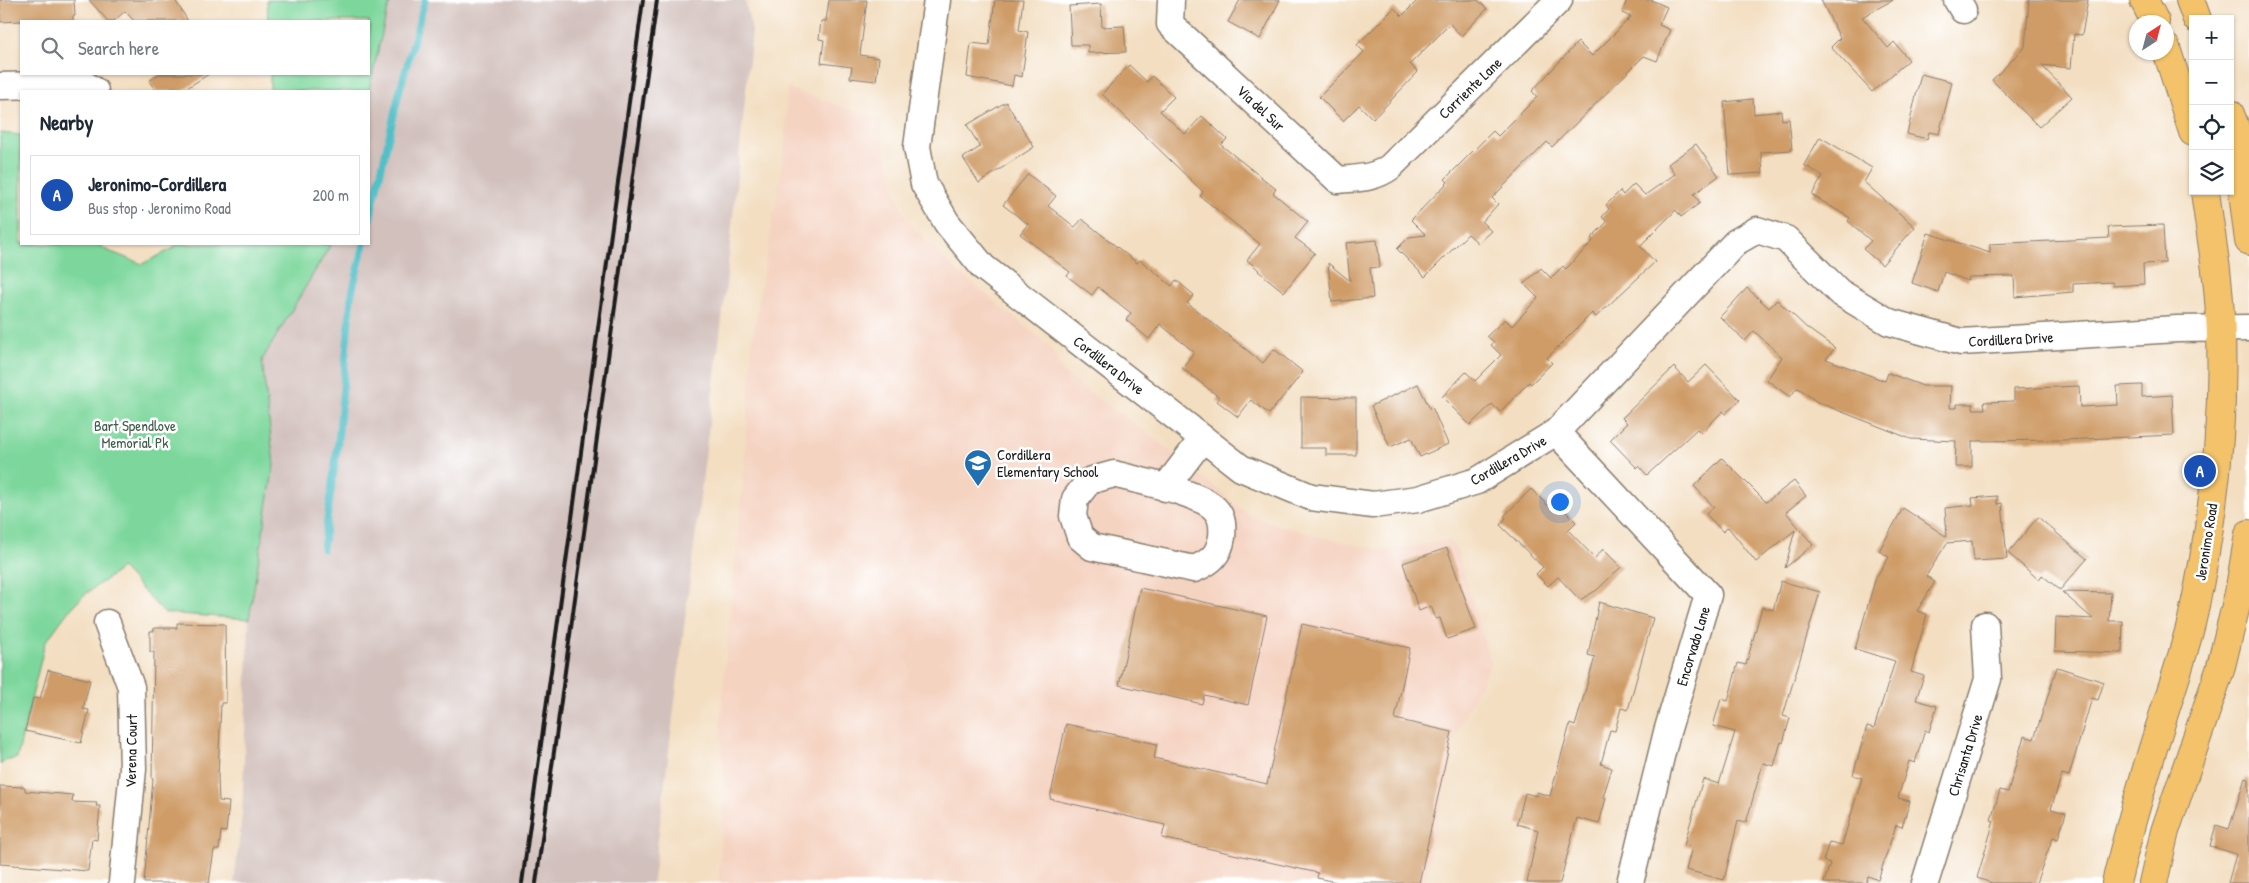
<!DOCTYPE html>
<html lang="en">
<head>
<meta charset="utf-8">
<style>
  :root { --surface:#fff; --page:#f2f2f3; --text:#1f2937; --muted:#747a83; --line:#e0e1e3; --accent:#1f6fb2 }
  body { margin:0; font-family:"Patrick Hand",sans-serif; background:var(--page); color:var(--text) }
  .controls { position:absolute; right:15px; top:15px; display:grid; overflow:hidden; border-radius:0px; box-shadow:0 1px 4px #0004 }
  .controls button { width:45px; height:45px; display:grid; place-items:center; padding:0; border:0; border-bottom:1px solid var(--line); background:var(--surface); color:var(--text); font:25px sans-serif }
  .compass { position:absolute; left:2129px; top:15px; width:45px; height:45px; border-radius:50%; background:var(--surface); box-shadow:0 1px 4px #0004; rotate:36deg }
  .you { position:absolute; left:1559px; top:501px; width:18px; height:18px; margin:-12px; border:4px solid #fff; border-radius:50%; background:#1a73e8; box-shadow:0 0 0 8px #1a73e833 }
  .badge { display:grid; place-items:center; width:32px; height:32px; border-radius:50%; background:var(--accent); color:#fff; font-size:16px; font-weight:700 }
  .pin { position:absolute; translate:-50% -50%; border:2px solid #fff; box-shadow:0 1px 5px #0006 }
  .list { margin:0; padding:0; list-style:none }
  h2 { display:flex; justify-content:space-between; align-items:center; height:65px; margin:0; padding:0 20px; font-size:21px }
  h2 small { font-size:16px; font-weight:400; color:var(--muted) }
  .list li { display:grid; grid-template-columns:32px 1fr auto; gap:15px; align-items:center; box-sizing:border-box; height:80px; margin:0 10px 10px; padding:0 10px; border:1px solid var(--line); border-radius:0px }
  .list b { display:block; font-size:19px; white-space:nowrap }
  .list p { margin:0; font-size:16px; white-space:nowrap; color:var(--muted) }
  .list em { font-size:16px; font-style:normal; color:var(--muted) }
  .icon { flex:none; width:28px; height:28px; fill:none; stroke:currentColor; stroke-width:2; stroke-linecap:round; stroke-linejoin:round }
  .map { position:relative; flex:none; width:2249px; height:883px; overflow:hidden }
  .search { position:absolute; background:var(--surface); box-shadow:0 1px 4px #0004; left:20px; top:20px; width:350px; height:55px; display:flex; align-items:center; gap:12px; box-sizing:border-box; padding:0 18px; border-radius:0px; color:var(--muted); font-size:19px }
  .panel { position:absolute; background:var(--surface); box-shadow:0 1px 4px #0004; left:20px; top:90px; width:350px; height:155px; border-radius:0px }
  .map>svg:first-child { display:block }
  .built { fill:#f5d3c1 }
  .industrial { fill:#d1c0bc }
  .green { fill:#7dd79c; stroke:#4c7a5c }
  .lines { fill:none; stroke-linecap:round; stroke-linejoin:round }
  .stream { stroke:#51bfc7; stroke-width:7 }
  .building { fill:#cf9c67 }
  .minor-casing { stroke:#887d6e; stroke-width:29 }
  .major-casing { stroke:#887d6e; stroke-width:30 }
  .minor { stroke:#fff; stroke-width:26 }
  .major { stroke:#f3c26a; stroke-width:28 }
  .rail { stroke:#1c1c1c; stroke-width:4 }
  .labels { text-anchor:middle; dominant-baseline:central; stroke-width:5; stroke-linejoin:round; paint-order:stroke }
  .street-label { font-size:15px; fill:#1c1c1c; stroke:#fff }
  .park-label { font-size:15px; fill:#3e5d49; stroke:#fff }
  .poi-label { font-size:15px; fill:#1c1c1c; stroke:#fff; text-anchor:start }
</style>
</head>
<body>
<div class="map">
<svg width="2249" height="883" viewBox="0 0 2249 883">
  <rect width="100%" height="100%" fill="#fff"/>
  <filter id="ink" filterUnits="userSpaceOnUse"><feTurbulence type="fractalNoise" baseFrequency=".02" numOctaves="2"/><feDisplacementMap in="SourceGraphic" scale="10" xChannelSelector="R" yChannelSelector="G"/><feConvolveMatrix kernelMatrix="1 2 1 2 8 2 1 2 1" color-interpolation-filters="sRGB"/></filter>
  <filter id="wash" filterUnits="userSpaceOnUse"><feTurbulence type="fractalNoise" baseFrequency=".0096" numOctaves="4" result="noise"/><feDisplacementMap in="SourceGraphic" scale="20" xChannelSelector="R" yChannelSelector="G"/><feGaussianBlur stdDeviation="1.12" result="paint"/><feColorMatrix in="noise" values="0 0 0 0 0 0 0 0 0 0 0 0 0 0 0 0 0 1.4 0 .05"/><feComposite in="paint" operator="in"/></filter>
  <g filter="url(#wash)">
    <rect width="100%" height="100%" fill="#f3dec1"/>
    <path class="built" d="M787 88 882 120 881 135 898 199 907 220 950 265 1050 347 1064 374 1158 441 1251 517 1321 537 1386 551 1449 540 1457 550 1491 663 1458 729 1424 883H718L725 789 720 730 725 664 741 507 753 336 785 145Z"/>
    <path class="industrial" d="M391 0H745L752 31 725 294 653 880 651 883H234L242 816 249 619 274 465 262 360 331 244H369V91L386 15Z"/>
    <path class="green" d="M267 0H391L386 15 369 91H270V74H369V21H268Z
      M0 133 21 135V244H99L106 250 142 264 174 248 176 244H331L262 360 274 465 249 619 164 613 122 568 84 595 67 613 45 643 17 758 5 761 0 765Z"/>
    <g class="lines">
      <path class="stream" d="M369 223 399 93 425 0
        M323 549 338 442 351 297 364 244"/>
    </g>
    <g id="blocks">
      <path class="building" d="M0 0H74L75 16H73V21L41 20 0 22Z
        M89 0H175L188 21H134L125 11 114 21H108Z
        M829 0H867L860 55 879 58 876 81 850 78 852 67 821 63 824 40 819 39 821 21H826Z
        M995 0H1023L1019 30 1028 32 1022 77 1014 75 1012 86 967 77 971 43 989 45Z
        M1240 0H1280L1260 39 1228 22Z
        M1418 0H1478L1487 9 1461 36 1450 24 1410 64 1418 72 1373 119 1359 105 1343 121 1319 97 1364 52 1357 45 1394 8 1402 16Z
        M1627 0H1651L1667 7 1659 25 1670 30 1657 61 1644 56 1552 147 1547 142 1492 198 1498 204 1482 222 1491 231 1478 243 1468 234 1425 277 1397 249 1409 237 1426 235 1411 220 1448 182 1445 179 1493 131 1498 136 1537 97 1532 91 1578 42 1592 56 1631 17 1622 13Z
        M1821 0H1893L1862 17 1888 48 1894 42 1909 60 1872 92 1831 47 1840 38Z
        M2029 0H2088L2082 35 2074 34 2071 68 2041 65 2072 97 2039 127 1992 80 2025 47Z
        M1101 4 1102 27 1124 26 1126 52 1088 53V45H1071L1069 6Z
        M1129 65 1147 82 1152 76 1174 97 1160 111 1185 134 1202 116 1227 139 1221 145 1276 189 1273 193 1308 222 1295 238 1315 253 1284 292 1258 271 1259 270 1247 260 1260 244 1200 196 1203 192 1102 94Z
        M159 74H209L182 91H156L149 81Z
        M1921 74 1952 82 1939 134 1929 132 1927 139 1907 134Z
        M1753 99 1754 114 1781 111 1782 120 1789 119 1792 150 1761 152 1763 173 1730 175 1724 102Z
        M1006 102 1034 147 979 183 963 158 980 147 967 125Z
        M1820 137 1872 168 1864 182 1915 227 1882 265 1863 249 1871 241 1848 221 1850 218 1812 195 1823 176 1804 165Z
        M1696 144 1719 176 1694 194 1700 203 1681 217 1676 210 1640 246 1655 262 1596 317 1592 313 1547 358 1552 363 1531 384 1529 382 1500 412 1492 404 1470 425 1442 397 1466 372 1475 381 1501 355 1491 345 1494 342 1487 336 1505 319 1512 326 1538 298 1524 284 1541 268 1551 278 1563 266 1566 269 1593 241 1591 238 1607 222 1602 217 1609 209 1606 205 1620 191 1623 195 1634 184 1645 195 1675 174 1668 164Z
        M1028 174 1056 196 1048 206 1075 227 1082 219 1137 263 1140 260 1172 286 1176 280 1194 295 1187 303 1263 363 1274 349 1303 372 1269 414 1251 400 1238 417 1217 401 1219 397 1182 368 1194 352 1160 324 1149 339 1126 320 1131 313 1098 287 1092 295 1067 276 1070 272 1020 234 1028 224 1003 205Z
        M2163 225 2165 263 2143 264 2144 284 2113 286 2112 282 2073 284V292L2015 297 2014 276 1969 277 1968 281 1944 272 1938 292 1912 283 1928 233 1990 253V244L2109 238 2108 227Z
        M1377 240 1380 267 1370 268 1373 298 1332 302 1328 263 1350 281 1346 243Z
        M1747 288 1769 308 1777 300 1807 328 1835 348 1826 359 1885 381 1888 373 1923 386H1951L1950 408H1957V404H1973V409H1985L1984 402 2014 401V389L2079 386 2080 407 2118 405 2117 386 2142 385V397L2172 395 2174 435 2064 440 1972 441V467H1955L1956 441 1911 439 1817 402 1800 389 1797 388 1790 397 1767 380 1782 357 1754 331 1745 341 1720 317Z
        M1706 365 1740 400 1725 414 1723 411 1701 433 1697 429 1647 475 1639 466 1637 468 1610 440 1627 423 1622 418 1674 367 1688 382Z
        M1418 384 1430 409 1432 407 1448 444 1420 457 1411 438 1390 447 1371 406Z
        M1301 397 1356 398V455H1326V448H1301Z
        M1722 458 1766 502 1794 481 1806 496 1786 512 1813 545 1785 568 1795 530 1756 562 1728 527 1723 532 1706 514 1714 507 1694 486Z
        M1531 489 1548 506 1554 500 1576 522 1568 530 1595 558 1603 549 1621 567 1597 590 1580 600 1558 577 1548 586 1536 574 1543 567 1500 525 1506 518 1504 516Z
        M1997 496V504L2002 503 2007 559 1974 561 1972 541 1947 543 1926 576 1935 582 1917 611 1927 614 1911 672 1924 676 1916 700 1937 706 1929 732 1925 730 1915 763 1909 761 1898 798 1910 801 1902 827 1896 825 1878 880 1868 876 1866 883H1824L1830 863 1823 861 1829 842 1842 845 1862 778 1853 775 1867 726 1874 728 1895 661 1855 649 1876 577 1889 557 1879 551 1903 508 1947 537 1945 508 1973 505 1972 498Z
        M2038 517 2087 559 2060 590 2042 575 2039 580 2008 553Z
        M1447 548 1476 629 1447 639 1440 618 1436 619 1431 606 1419 611 1403 563Z
        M1781 581 1820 592 1783 716 1790 718 1783 743 1781 742 1774 766 1763 763 1746 823 1738 821 1724 880 1686 870 1692 847 1684 845 1703 779 1719 784 1735 732 1713 726 1721 699 1728 701 1738 663 1746 665 1762 607 1773 610Z
        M1140 588 1267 616 1248 705 1204 695 1202 704 1119 685Z
        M2062 592 2111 593 2109 621H2123L2122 653 2055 651 2056 617 2093 619Z
        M1599 602 1653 618 1628 710 1621 708 1615 731 1610 730 1601 764 1612 768 1603 797 1606 798 1599 824 1577 818 1560 883H1527L1538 830 1517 824 1525 793 1536 796 1537 792 1550 796 1570 724 1575 726 1595 657 1588 655Z
        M177 623 225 624 226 703H221L218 778 219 801 229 802 226 832 221 831 219 850H214L209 883H144L153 779H152L154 652H150V631H154V628H177Z
        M1302 624 1410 648 1395 719 1452 732 1419 883H1341L1317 878 1318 873 1162 838 1165 825 1050 799 1066 724 1157 744 1154 758 1267 784Z
        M2057 667 2104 682 2098 700 2092 698 2069 776 2062 774 2051 809 2066 813 2058 839 2053 837 2036 883H1992L1977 878 1994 821 1991 820 2000 790 2008 792 2024 736 2034 739Z
        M48 670 90 680 83 709 89 710 81 743 25 731 33 698 40 699Z
        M2245 778 2249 779V883H2228L2236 854 2210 846 2216 825 2229 829Z
        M0 786 25 787V791L73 795 72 802 97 803 96 806H100L97 840 92 839 88 871 0 864Z"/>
    </g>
  </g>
  <g filter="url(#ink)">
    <use href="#blocks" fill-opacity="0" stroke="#887d6e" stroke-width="1"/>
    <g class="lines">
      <g class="minor-casing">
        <path id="minor" d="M937 0 917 147 924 184 947 223 983 267 1241 468 1311 497 1373 505 1418 499 1477 481 1556 432 1736 242 1757 230 1786 239 1839 292 1889 322 1961 342 2177 329 2249 328
          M1171 0 1170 24 1338 180C1356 178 1374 179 1390 167L1559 0
          M1957 0 1963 10
          M0 86 84 84 95 91
          M1556 432 1708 595 1667 732 1630 883
          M1114 474C1138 481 1199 492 1215 509 1223 517 1223 527 1222 537 1219 555 1211 562 1194 569L1092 547 1080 537 1073 516 1075 499 1089 481Z
          M1165 488 1203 438
          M107 623 131 687 133 769 122 883
          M1925 883 1988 679 1985 625"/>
      </g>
      <g class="major-casing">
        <path id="major" d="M2144 0 2155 22
          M2190 0 2197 19
          M2166 48 2193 132
          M2230 114 2235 127 2249 241
          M2116 883C2129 829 2144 776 2161 723 2172 687 2185 651 2193 615 2216 508 2228 397 2218 288 2215 256 2209 224 2205 191
          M2153 883 2165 831 2220 670 2239 593 2249 534"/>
      </g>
      <use href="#minor" class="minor"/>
      <use href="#major" class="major"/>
      <path class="rail" d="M522 883 643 0
        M536 883 657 0"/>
    </g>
  </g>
  <defs>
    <g id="school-pin" transform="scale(1.4375)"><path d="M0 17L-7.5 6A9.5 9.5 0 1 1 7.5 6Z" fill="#1f6fb2" stroke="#fff"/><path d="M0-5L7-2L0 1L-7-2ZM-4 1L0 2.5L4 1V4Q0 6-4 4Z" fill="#fff"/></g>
  </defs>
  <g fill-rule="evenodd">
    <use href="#school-pin" x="978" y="463"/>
  </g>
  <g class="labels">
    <g class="street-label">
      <text transform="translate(1470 88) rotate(-44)">Corriente Lane</text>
      <text transform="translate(1261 108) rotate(43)">Via del Sur</text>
      <text transform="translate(2011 339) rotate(-3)">Cordillera Drive</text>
      <text transform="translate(1109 365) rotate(38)">Cordillera Drive</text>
      <text transform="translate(1508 460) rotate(-30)">Cordillera Drive</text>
      <text transform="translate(2206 542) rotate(-81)">Jeronimo Road</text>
      <text transform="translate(1693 646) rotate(-73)">Encorvado Lane</text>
      <text transform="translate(131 751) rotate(-89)">Verena Court</text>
      <text transform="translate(1965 755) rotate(-73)">Chrisanta Drive</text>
    </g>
    <g class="park-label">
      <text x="135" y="425">Bart Spendlove<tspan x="135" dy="17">Memorial Pk</tspan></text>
    </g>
    <g class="poi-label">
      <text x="997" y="454">Cordillera<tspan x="997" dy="17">Elementary School</tspan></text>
    </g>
  </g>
</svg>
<div class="controls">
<button>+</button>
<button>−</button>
<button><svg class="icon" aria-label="locate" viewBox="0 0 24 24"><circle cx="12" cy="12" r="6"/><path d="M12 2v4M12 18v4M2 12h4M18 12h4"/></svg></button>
<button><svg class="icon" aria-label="layers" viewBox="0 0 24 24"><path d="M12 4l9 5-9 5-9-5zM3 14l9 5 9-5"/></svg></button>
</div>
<svg class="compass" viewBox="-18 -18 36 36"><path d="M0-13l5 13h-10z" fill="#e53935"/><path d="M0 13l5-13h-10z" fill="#747a83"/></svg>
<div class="you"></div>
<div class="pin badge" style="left:2200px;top:471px;background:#1a4fb4">A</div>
<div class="search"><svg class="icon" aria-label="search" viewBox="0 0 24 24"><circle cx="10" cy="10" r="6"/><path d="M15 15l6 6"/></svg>Search here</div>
<section class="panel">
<h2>Nearby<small></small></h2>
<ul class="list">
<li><span class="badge" style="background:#1a4fb4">A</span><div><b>Jeronimo-Cordillera</b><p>Bus stop · Jeronimo Road</p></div><em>200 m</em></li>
</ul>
</section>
</div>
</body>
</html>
